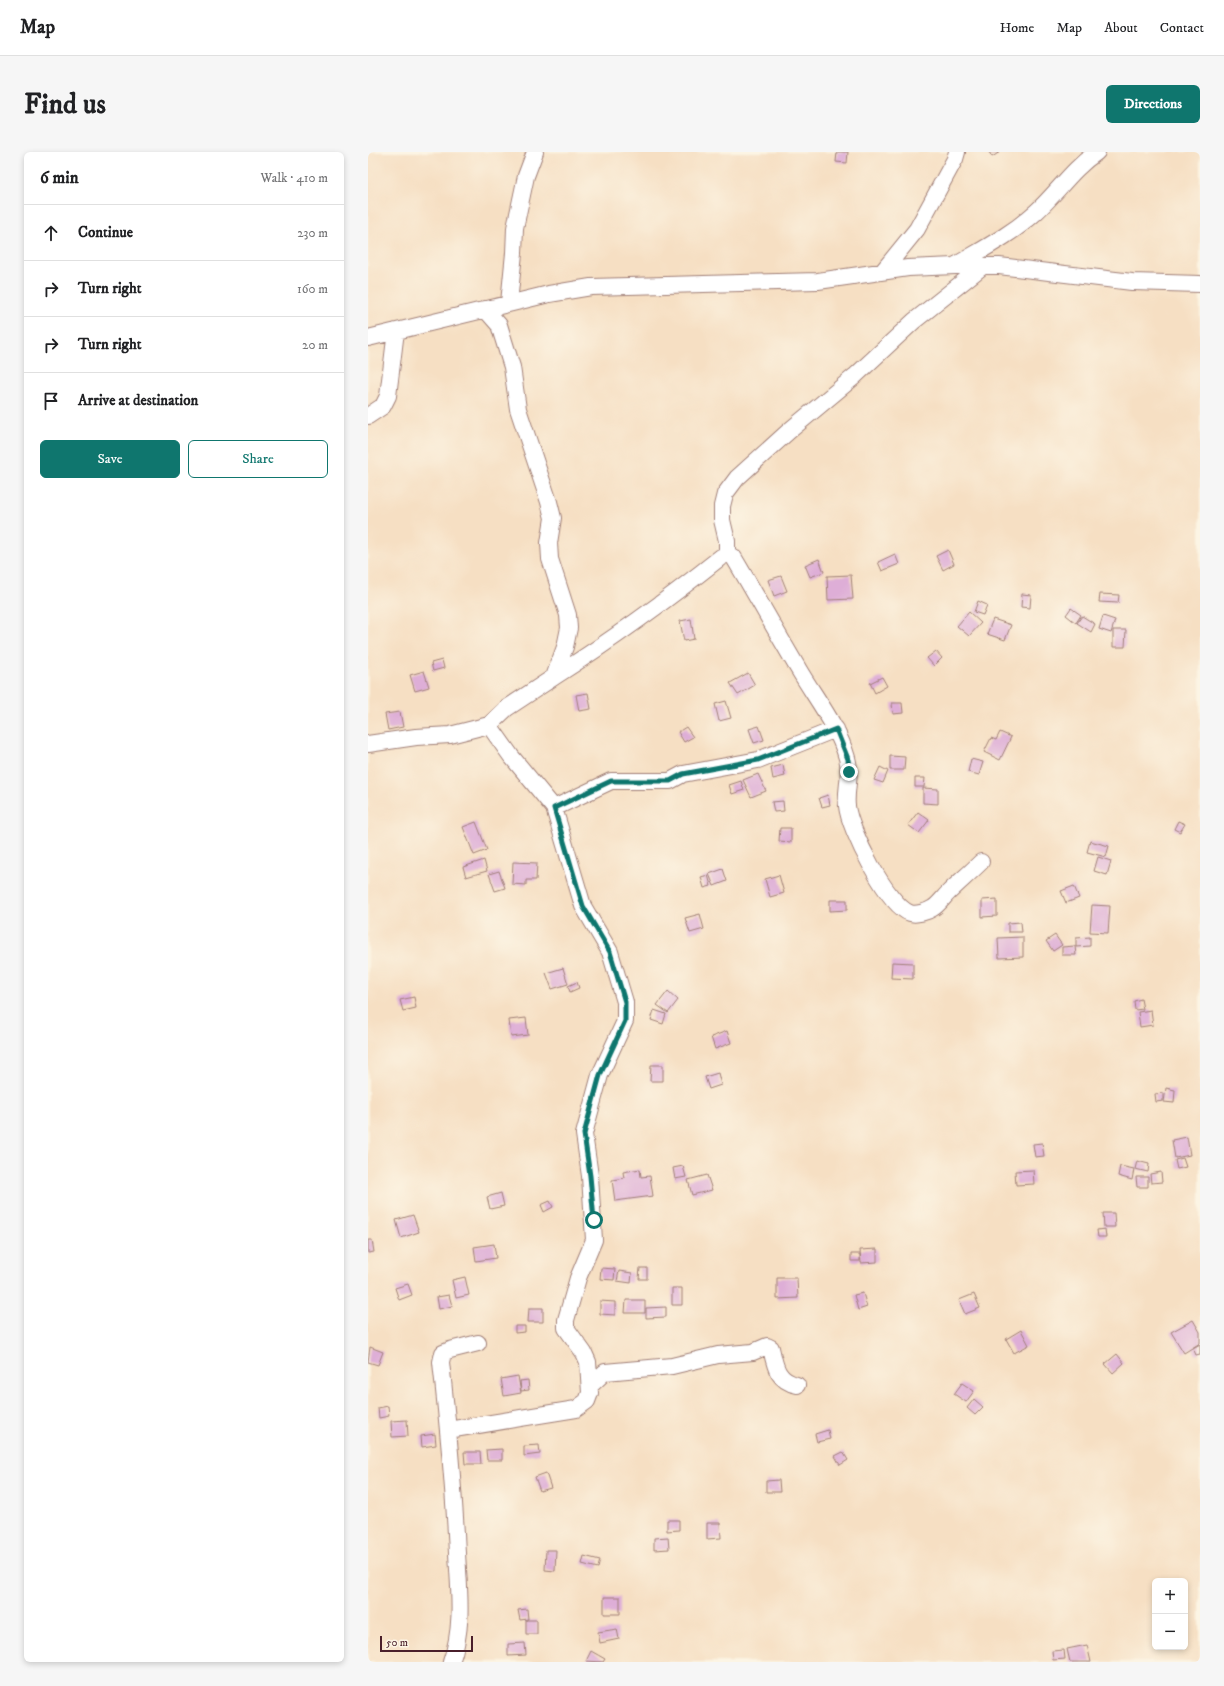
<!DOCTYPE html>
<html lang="en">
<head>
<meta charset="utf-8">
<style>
  :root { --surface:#fff; --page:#f6f6f6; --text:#202124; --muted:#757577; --line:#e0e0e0; --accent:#0f766e }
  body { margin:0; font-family:"IM FELL DW Pica",serif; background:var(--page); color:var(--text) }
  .controls { position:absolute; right:12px; bottom:12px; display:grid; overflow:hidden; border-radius:6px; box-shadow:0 2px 6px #0003 }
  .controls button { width:36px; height:36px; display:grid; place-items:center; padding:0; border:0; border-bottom:1px solid var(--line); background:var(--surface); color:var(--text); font:20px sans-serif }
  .scale { position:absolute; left:12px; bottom:10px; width:93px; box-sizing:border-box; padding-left:4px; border:2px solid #4a1f2b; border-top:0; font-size:11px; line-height:14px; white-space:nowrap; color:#4a1f2b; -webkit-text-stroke:3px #fcf5e5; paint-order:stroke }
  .stop { position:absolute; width:12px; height:12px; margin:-9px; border:3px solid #0f766e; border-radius:50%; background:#fff }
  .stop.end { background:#0f766e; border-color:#fff; box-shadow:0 1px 4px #0008 }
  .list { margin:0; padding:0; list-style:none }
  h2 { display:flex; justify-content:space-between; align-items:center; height:52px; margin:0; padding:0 16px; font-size:17px }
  h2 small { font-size:13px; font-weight:400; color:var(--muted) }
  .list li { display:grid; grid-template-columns:26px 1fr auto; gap:12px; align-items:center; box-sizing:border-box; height:56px; padding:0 16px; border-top:1px solid var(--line) }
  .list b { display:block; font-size:15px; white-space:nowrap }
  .list em { font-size:13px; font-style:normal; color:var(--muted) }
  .actions { display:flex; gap:8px; padding:12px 16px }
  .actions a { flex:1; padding:9px 0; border:1px solid var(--accent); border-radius:6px; text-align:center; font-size:14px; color:var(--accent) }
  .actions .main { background:var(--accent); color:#fff }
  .icon { flex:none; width:22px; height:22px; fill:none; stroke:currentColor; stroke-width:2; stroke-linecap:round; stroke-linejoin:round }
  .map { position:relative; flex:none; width:832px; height:1510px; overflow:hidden; border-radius:6px }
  header { display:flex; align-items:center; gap:24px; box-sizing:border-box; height:56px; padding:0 20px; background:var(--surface); border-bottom:1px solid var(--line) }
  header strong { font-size:19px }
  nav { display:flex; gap:22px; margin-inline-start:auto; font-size:14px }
  .intro { display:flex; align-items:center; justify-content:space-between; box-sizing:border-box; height:96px; padding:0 24px }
  h1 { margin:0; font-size:28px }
  .button { padding:10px 18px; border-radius:6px; background:var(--accent); color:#fff; font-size:14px; font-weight:700 }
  main { display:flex; gap:24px; padding:0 24px }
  aside { flex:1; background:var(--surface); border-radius:6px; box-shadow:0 2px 6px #0003 }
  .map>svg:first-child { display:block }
  .building { fill:#deaed7 }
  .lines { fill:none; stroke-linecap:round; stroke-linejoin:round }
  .minor-casing { stroke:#a07f77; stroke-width:18 }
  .minor { stroke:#fff; stroke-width:16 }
  .route { stroke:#0f766e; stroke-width:5 }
</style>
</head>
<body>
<header>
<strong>Map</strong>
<nav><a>Home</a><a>Map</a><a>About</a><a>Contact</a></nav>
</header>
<div class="intro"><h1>Find us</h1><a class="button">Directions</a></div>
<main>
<aside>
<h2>6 min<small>Walk · 410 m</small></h2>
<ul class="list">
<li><svg class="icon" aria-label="ahead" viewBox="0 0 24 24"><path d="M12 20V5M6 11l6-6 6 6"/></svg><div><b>Continue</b></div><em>230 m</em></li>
<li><svg class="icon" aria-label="right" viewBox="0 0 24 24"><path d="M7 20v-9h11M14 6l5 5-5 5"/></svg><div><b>Turn right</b></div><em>160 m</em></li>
<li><svg class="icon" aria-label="right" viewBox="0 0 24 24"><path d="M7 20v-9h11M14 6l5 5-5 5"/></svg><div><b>Turn right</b></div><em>20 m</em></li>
<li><svg class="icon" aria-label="arrive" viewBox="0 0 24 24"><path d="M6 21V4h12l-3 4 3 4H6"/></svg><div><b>Arrive at destination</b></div></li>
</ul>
<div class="actions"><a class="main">Save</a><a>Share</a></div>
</aside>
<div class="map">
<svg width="832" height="1510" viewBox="0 0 832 1510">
  <rect width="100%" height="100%" fill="#fcf5e5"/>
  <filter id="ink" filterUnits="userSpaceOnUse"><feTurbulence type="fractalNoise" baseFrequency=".025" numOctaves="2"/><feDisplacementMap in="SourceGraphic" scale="8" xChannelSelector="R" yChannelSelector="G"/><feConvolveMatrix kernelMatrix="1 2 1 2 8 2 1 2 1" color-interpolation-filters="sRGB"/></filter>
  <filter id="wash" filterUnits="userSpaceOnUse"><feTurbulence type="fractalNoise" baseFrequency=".012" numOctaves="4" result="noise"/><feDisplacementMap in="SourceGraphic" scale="16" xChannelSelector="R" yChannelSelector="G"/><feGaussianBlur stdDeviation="0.9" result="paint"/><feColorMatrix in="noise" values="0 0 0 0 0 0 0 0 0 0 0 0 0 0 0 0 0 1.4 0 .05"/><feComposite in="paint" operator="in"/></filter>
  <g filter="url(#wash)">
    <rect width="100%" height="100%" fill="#f6dfc3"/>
    <g id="blocks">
      <path class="building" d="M469 0H480L479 11 468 10Z
        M621 0H632L624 5Z
        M580 398 586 412 575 418 568 404Z
        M527 402 531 412 514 419 510 410Z
        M451 407 456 420 442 425 437 413Z
        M483 423 485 447 460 448 459 424Z
        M413 424 419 439 406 444 400 428Z
        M654 442 663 443 662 456 653 455Z
        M732 442 751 443 750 451 731 450Z
        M610 449 619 453 615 463 606 460Z
        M703 456 713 463 708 471 698 463Z
        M601 460 613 471 601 484 589 474Z
        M714 464 727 472 723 480 709 471Z
        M735 464 747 468 743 481 731 477Z
        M323 467 326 487 316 489 312 469Z
        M625 467 643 473 637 488 619 482Z
        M745 478H758L757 495H745Z
        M568 499 574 506 566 514 559 506Z
        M74 508 76 516 65 519 63 511Z
        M56 519 61 535 47 539 42 523Z
        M380 521 387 533 370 543 362 531Z
        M514 525 519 534 507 541 502 531Z
        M220 541 223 557 211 559 208 543Z
        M358 549 363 566 351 569 347 552Z
        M524 551H534L535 561 525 562Z
        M32 560 35 575 20 578 17 562Z
        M391 574 396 588 386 591 381 577Z
        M318 575 325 585 316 590 310 580Z
        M632 580 643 585 632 608 616 600 623 586 628 588Z
        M522 604 537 605 536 618H522Z
        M603 607 615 610 611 623 600 620Z
        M415 613 417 624 405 627 403 616Z
        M512 615 520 619 515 631 506 628Z
        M390 622 398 639 383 645 375 628Z
        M547 626H557L556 635H547Z
        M373 629 376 638 364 642 361 633Z
        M555 636 570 637V652L555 651Z
        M460 643 462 653 454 655 451 646Z
        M415 649 416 659 406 660 404 650Z
        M550 660 561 668 551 681 540 673Z
        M810 669 817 672 812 680 806 677Z
        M108 670 119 698 106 703 95 675Z
        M412 676H423V690L411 689Z
        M722 689 741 694 738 705 719 700Z
        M730 705 743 709 739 723 726 719Z
        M116 708 119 719 98 725 95 715Z
        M145 710 169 711 168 728H158V733L144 732Z
        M355 717 359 729 346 734 341 722Z
        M131 719 137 736 127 739 121 722Z
        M340 723 343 734 336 736 333 725Z
        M411 723 416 741 402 745 397 727Z
        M706 734 711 746 698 751 693 739Z
        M629 747V764L614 765V748Z
        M462 748H479V758L462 759Z
        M724 753 742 754 740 781 722 780Z
        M332 762 336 777 322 781 317 766Z
        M653 770 654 780H640V771Z
        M687 783 694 793 685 799 678 789Z
        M655 785V805L631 806 630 786Z
        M722 785V794L708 795V786Z
        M707 794 708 803H694V795Z
        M524 810 545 811V827L523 826Z
        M195 816 200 832 184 837 178 821Z
        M209 830 211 836 202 840 200 834Z
        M300 839 310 848 300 861 289 853Z
        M46 845 48 856 35 859 32 848Z
        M773 847 775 857 767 858 766 849Z
        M286 858 298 862 295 872 283 868Z
        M783 858 785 873 772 875 770 860Z
        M158 866 160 883 143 885 141 868Z
        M359 879 363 891 347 897 343 885Z
        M283 913H295V929H282Z
        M350 921 353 933 341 937 337 925Z
        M798 936 807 938 806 951 796 950Z
        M795 941V949L788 950 787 942Z
        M819 985 822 1003 807 1006 804 988Z
        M674 991 676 1004 667 1005 665 992Z
        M815 1006 818 1015 809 1017 807 1008Z
        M769 1009 781 1012 780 1020 767 1017Z
        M315 1014 318 1025 307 1027 305 1016Z
        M752 1014 766 1017 764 1028 750 1024Z
        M272 1017 273 1025 282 1024 285 1044 247 1049 244 1028 256 1026 255 1020Z
        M665 1018 666 1032 648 1033 647 1019Z
        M793 1020 794 1030 783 1031 782 1022Z
        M339 1023 344 1038 324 1043 320 1028Z
        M768 1025H780V1035H769Z
        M133 1041 136 1054 122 1057 119 1045Z
        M182 1049 185 1055 176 1060 173 1053Z
        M735 1061H746L747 1075H736Z
        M45 1063 51 1080 33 1086 28 1068Z
        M737 1077 738 1085H730L729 1078Z
        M0 1088H4L6 1100 0 1101Z
        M126 1092 128 1106 108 1109 106 1095Z
        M509 1097V1110L493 1111 492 1098Z
        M483 1102H492V1109H483Z
        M233 1116 247 1117 246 1128 232 1127Z
        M272 1116H279V1127H271Z
        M251 1119 264 1121 263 1131 249 1129Z
        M97 1125 101 1143 88 1146 84 1128Z
        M409 1126H429L430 1146 409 1147Z
        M40 1132 44 1143 31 1148 27 1136Z
        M304 1136H314V1153H304Z
        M495 1141 499 1155 490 1158 486 1143Z
        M606 1142 612 1156 597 1162 591 1148Z
        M81 1143 84 1154 71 1157 69 1145Z
        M258 1148H277V1161H257Z
        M232 1149 247 1150V1163L232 1162Z
        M298 1155V1165L278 1166V1156Z
        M161 1156H175V1170H160Z
        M825 1168 832 1180V1191L816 1201 803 1180Z
        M147 1174H157V1180L147 1181Z
        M653 1178 661 1193 646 1201 638 1187Z
        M832 1192V1202L828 1203 825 1196Z
        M2 1195 15 1200 10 1213 0 1210Z
        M749 1202 756 1211 745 1221 737 1212Z
        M150 1224 153 1241 136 1244 133 1227Z
        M160 1228 161 1238 153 1239 152 1229Z
        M594 1231 606 1239 598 1250 586 1242Z
        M606 1247 615 1255 607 1263 599 1256Z
        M20 1254 21 1264 11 1266 10 1256Z
        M39 1268 40 1284 24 1285 23 1269Z
        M460 1278 462 1287 449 1290 447 1282Z
        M67 1282 68 1293 54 1295 53 1284Z
        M171 1293 172 1302 156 1304V1294Z
        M134 1297V1308H119L118 1298Z
        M96 1300H112L113 1312H97Z
        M475 1300 480 1308 472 1313 467 1304Z
        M178 1321 183 1336 172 1339 167 1325Z
        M411 1328 412 1340H398V1329Z
        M299 1368H311V1378L299 1379Z
        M339 1371H352L353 1386 339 1387Z
        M300 1385 301 1397 286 1398V1386Z
        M178 1398H188L187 1419 177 1418Z
        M216 1404 232 1408 230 1416 214 1412Z
        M236 1445H252V1462H236Z
        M159 1457 160 1467 152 1468 150 1458Z
        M158 1468H169V1482H158Z
        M249 1477 251 1487 232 1491 230 1480Z
        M157 1491 158 1503 140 1504V1492Z
        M719 1493 723 1510H702L699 1497Z
        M696 1498 697 1507 685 1508 684 1499Z
        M223 1499 237 1507 235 1510 218 1509Z"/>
    </g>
  </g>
  <g filter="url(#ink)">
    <use href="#blocks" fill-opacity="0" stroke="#a07f77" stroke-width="1"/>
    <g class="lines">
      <g class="minor-casing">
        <path id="minor" d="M588 113C615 97 644 82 668 60 689 41 704 17 729 0
          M515 119 549 77 587 7 589 0
          M141 151 146 101 147 76 158 24 167 0
          M0 186 181 142 223 135 450 129 540 116 587 114H631L764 130 832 132
          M0 264 15 254 20 244 28 179
          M359 402V389L354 368V354L357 342 369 326 421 279 487 224 546 169 615 114
          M186 525C244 488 299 448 353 405 359 402 361 402 366 406 388 443 409 481 431 518 448 547 470 574 479 606 484 622 477 638 479 654 481 677 520 754 542 761 548 763 559 760 565 756 570 753 575 746 580 741 590 731 602 721 613 710
          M0 592 48 585 82 583 121 573 139 556 186 525 197 495 201 476 200 463 182 407 181 391 185 366 181 350 150 257 144 215 131 173 117 157
          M186 656 243 629H302L315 622 390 608 468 577
          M222 1234 237 1220 304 1214 350 1203 385 1200 399 1194 403 1196C407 1214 409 1229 429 1233
          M80 1278 208 1257 219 1249 222 1241 220 1210 216 1201 198 1176V1168L210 1126 226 1088 222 1024 216 982 232 923 257 869V850L242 800 215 754 186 656 143 604 121 573
          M83 1510C96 1475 91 1438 89 1401 86 1337 80 1274 73 1210L75 1201 82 1198 110 1191"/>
      </g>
      <use href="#minor" class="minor"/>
    </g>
  </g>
  <g class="lines" filter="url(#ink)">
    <path class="route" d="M226 1068 222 1024 216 982 232 923 257 869V850L242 800 215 754 186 656 243 629H302L315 622 390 608 468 577 480 607 481 620"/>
  </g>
</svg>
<div class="controls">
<button>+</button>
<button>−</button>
</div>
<div class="scale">50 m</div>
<div class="stop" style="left:226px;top:1068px"></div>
<div class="stop end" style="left:481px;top:620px"></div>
</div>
</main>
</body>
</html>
